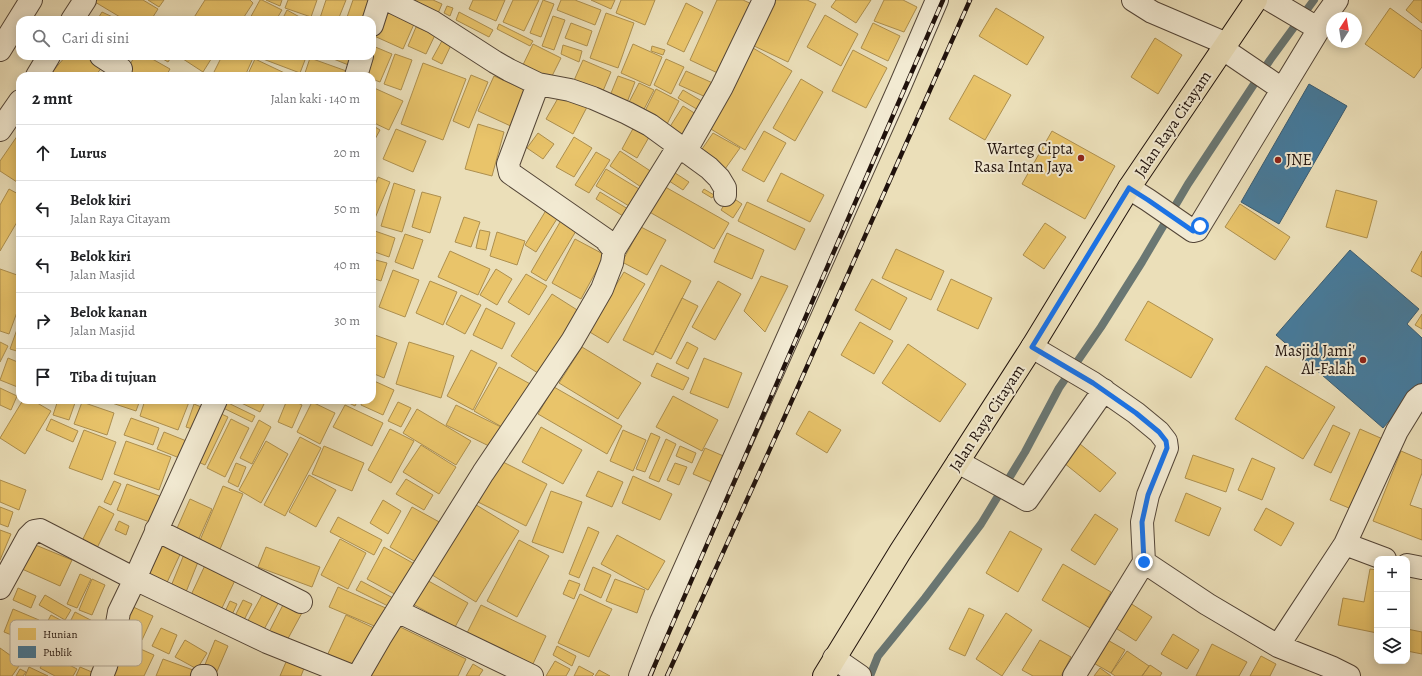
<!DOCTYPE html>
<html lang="id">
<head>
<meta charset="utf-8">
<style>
  :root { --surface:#fff; --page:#f6f6f6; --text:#202124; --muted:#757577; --line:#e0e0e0 }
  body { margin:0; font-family:Alegreya,serif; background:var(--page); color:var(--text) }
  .controls { position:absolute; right:12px; bottom:12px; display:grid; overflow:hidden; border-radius:8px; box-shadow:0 2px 10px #0003 }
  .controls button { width:36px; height:36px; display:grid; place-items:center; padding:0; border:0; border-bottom:1px solid var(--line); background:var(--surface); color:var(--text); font:20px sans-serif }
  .compass { position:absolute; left:1326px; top:12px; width:36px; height:36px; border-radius:50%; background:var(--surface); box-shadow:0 2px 10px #0003; rotate:12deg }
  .stop { position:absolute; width:12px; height:12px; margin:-9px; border:3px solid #1a73e8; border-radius:50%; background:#fff }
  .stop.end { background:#1a73e8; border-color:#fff; box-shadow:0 1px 4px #0008 }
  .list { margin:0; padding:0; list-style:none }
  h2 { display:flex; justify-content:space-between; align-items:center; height:52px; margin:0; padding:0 16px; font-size:17px }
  h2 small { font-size:13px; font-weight:400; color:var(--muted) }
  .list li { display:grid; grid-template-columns:26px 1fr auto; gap:12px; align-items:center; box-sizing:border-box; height:56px; padding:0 16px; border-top:1px solid var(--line) }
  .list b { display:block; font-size:15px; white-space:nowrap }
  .list p { margin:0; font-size:13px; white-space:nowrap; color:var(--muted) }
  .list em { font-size:13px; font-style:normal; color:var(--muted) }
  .icon { flex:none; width:22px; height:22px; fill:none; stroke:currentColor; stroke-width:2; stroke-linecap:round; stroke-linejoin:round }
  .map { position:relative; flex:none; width:1422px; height:676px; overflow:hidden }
  .search { position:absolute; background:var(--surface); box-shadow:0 2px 10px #0003; left:16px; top:16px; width:360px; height:44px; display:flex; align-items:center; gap:10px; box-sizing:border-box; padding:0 14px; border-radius:12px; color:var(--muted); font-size:15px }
  .panel { position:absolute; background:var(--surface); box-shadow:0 2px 10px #0003; left:16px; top:72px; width:360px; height:332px; border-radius:12px }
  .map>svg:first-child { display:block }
  .homes { fill:#e9c46a; stroke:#ad8f4e }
  .public { fill:#457b9d; stroke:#3a5c72 }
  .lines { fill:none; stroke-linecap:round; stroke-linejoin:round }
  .stream { stroke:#6a7773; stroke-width:8 }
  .minor-casing { stroke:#534537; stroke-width:24 }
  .major-casing { stroke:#20120c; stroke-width:24 }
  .minor { stroke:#f2ead2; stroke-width:22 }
  .major { stroke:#ebdfb9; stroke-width:22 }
  .rail-casing { stroke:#20120c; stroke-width:4.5 }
  .rail { stroke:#f2ead2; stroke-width:3; stroke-dasharray:9; stroke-linecap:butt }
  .route { stroke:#1a73e8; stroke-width:5 }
  .poi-dot { fill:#8f2418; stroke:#f2ead2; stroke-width:1.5 }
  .labels { text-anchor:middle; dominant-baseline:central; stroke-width:4; stroke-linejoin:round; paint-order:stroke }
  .street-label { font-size:16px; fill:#20120c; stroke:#f2ead2 }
  .poi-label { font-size:16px; fill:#20120c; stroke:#f2ead2; text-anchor:end }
  .key { fill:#f2ead2; stroke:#b3a997; stroke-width:1 }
  .key-label { font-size:11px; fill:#20120c }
</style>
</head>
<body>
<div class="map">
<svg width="1422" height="676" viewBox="0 0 1422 676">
  <rect width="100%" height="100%" fill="#ebdfb9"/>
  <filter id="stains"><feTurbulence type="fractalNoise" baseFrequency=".005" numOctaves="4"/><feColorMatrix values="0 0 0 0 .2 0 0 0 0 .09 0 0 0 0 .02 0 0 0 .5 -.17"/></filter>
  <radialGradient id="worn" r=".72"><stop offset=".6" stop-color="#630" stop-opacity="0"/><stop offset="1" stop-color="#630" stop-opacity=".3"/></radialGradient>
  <path class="homes" d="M97 0H143L158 9 151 20H125L95 2Z
    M148 0H164L159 7Z
    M205 0H250L253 3 242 20H194L193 19Z
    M260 0H262L282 10 276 20H249Z
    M266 0H282L280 6Z
    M288 0H317L311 17 285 8Z
    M326 0H346L338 20H326L320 18Z
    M353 0H373L371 20H346Z
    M415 0H433L442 4 436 18 412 8Z
    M473 0H505L496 21 469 9Z
    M513 0H539L524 31 503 22Z
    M543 0 554 4 541 37 530 33Z
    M561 0H575L601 10 595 25 557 10Z
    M591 0H615L611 9Z
    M621 0H655L645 25 616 13Z
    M717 0H743L756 6 724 76 690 60Z
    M774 0H807L816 4 788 62 752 45Z
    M836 0H871L856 23 831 7Z
    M884 0H903L917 7 904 32 874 21Z
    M1414 0H1422V23L1406 10Z
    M686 3 703 12 684 52 667 44Z
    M447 6 453 8 450 16 444 13Z
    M996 8 1044 37 1027 65 979 36Z
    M1390 8 1422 31V67L1414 78 1365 44Z
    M287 10 305 20H282Z
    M382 10 414 24 403 49 372 35Z
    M102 12 119 20H97Z
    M459 12 493 30 489 37 456 20Z
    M606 13 634 23 618 68 590 58Z
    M825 15 858 34 841 66 807 47Z
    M553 16 565 20 554 50 542 46Z
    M571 23 592 31 587 46 565 38Z
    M873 23 900 36 888 61 861 48Z
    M499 24 533 41 530 46 497 29Z
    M416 27 435 35 426 54 408 46Z
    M1155 38 1182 55 1158 94 1131 77Z
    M443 39 452 43 442 64 432 59Z
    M533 44 561 58 549 82 521 69Z
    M633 44 662 57 650 86 621 73Z
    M563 45 582 51 579 62 561 54Z
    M373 46 392 54 380 82 372 79V76H365L372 56Z
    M652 46 665 50 663 55 651 51Z
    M753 48 792 71 745 150 706 126Z
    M853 50 887 68 866 108 832 91Z
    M395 54 412 60 401 90 384 84Z
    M66 56H92L103 66 95 76H57L52 72Z
    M135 56H147L170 69 166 76H123Z
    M158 56H172L168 62Z
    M180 56H213L203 72 180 57Z
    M222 56H249L253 58 245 76H212Z
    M264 56H295L305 60 300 73 263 59Z
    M326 56H355L351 66Z
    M310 58 352 73 351 76H304Z
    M255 59 291 76H247Z
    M666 59 684 67 671 94 654 85Z
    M583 60 611 72 600 98 572 85Z
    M423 63 466 79 443 140 401 124Z
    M686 71 715 84 708 98 679 85Z
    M471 75 488 82 469 128 453 121Z
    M974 75 1011 95 985 140 949 119Z
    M494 76 531 93 515 128 478 111Z
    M618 76 635 82 624 110 607 103Z
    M801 79 823 92 795 141 773 128Z
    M639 83 654 90 641 115 626 108Z
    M372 87 403 101 389 130 372 122Z
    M656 89 679 101 666 126 643 115Z
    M683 90 705 103 700 111 678 98Z
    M561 93 587 107 573 134 546 119Z
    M683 106 696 114 680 141 666 133Z
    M636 123 652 132 637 158 622 149Z
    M478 124 504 132 492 176 465 169Z
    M372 125 380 130 374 141 372 140Z
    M396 129 426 141 413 172 383 159Z
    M764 131 786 143 764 182 742 170Z
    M1052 131 1115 166 1085 219 1022 184Z
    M20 132V184L0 171V161Z
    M538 133 554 144 543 159 527 148Z
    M713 133 740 148 725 169 700 152Z
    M574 137 592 148 574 177 556 167Z
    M620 151 655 174 644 189 610 166Z
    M596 152 610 160 589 193 575 185Z
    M606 169 639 189 629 206 596 186Z
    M672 171 689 182 683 190 666 179Z
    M781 173 824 195 810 222 767 201Z
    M378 177 390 182 373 223H372V193Z
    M394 183 415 190 402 232 381 226Z
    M660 184 729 223 714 249 646 210Z
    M9 189 20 195V217L0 251V205Z
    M704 189 714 195 712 198 702 192Z
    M1336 190 1377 201 1367 238 1326 227Z
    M422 192 441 197 430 233 412 227Z
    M600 192 628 209 623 216 596 199Z
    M730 196 742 204 733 218 721 210Z
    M747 202 805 229 795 250 738 221Z
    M1240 204 1290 237 1275 260 1225 227Z
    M548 207 560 214 536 252 525 245Z
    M464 217 480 222 471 247 455 242Z
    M563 217 579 226 546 281 531 272Z
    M1045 223 1066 237 1044 269 1023 255Z
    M641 227 666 240 647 275 622 262Z
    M372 230 395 238 389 257 372 251Z
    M480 230 490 232 486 250 476 248Z
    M497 232 525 241 517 265 490 256Z
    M727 233 764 250 752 279 714 262Z
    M405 234 423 240 413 269 395 262Z
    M575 239 605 255 581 299 552 283Z
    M896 249 944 271 931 300 882 278Z
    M450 251 490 269 478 295 438 277Z
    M1422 251V277L1411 271Z
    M372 259 387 263 381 281 372 278Z
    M661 265 691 281 653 355 623 340Z
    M0 269 20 276V304L9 334 0 331Z
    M496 269 512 279 497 305 480 295Z
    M393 270 419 280 405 317 379 307Z
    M624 272 645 284 608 343 588 331Z
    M526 274 547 286 529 315 508 302Z
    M761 276 788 286 765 332 744 311Z
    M872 279 907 298 890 330 855 310Z
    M951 279 992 298 978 329 937 310Z
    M430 281 457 292 443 325 416 313Z
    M718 281 741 294 715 340 692 327Z
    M552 294 582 313 541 375 511 356Z
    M461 295 481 305 465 334 446 324Z
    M682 298 698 306 671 359 655 351Z
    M1148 301 1213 339 1191 378 1125 340Z
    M486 308 515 323 502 349 473 335Z
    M1422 314V329L1415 325Z
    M20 321V352L10 349Z
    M860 322 893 341 874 374 841 355Z
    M372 334 397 343 384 378 372 373Z
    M0 342 8 346 0 362Z
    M409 342 454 356 441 398 396 384Z
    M687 342 698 348 688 369 676 363Z
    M908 344 966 384 940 422 882 383Z
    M582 347 641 383 618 419 559 383Z
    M471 350 497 363 473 410 447 396Z
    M8 358 20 363V388L0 380Z
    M704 358 742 373 728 408 690 393Z
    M657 363 689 378 683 390 651 376Z
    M1266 366 1335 407 1303 459 1235 419Z
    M499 367 534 386 509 431 474 411Z
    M372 380 394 390 383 415 361 405 363 400H372Z
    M554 387 622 426 607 454 538 414Z
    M0 388 17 396 11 410 0 405Z
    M673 396 718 420 702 451 656 427Z
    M23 400H32L51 411 25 454 0 438Z
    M58 400H76L69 420 53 415Z
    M113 400H140L136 411 112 403Z
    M145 400H185L189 402 178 430 140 416Z
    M222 400 255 416 252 422 217 405Z
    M235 400H266L260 412Z
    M287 400H292L302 405 292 428 278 422Z
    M343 400H358L355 406Z
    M82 402 114 413 107 435 74 424Z
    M312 402 335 413 320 444 297 432Z
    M398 402 411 408 401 427 388 421Z
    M194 404 206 409 198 431 186 427Z
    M345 405 383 423 372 446 333 427Z
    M456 405 501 427 491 447 446 425Z
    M417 409 471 441 456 465 403 433Z
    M809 411 841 430 827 453 796 434Z
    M217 412 228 417 205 465 194 460Z
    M131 418 159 428 153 445 124 435Z
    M51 419 78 431 73 442 46 430Z
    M231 419 249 428 225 477 207 468Z
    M259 420 271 427 252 464 240 458Z
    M1333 425 1350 433 1331 473 1314 465Z
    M541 427 582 450 563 484 522 462Z
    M390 429 414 441 391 483 368 470Z
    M1360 429 1385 440 1356 511 1330 500Z
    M84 430 116 442 102 480 69 468Z
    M623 430 646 440 633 471 610 461Z
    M164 432 189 442 182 459 157 449Z
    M651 433 660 437 645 472 636 469Z
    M300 437 321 448 285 516 264 505Z
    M666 439 676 444 659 482 649 478Z
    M126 441 171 457 159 490 114 474Z
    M266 441 288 454 261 503 239 490Z
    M1080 444 1116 473 1100 492 1064 463Z
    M421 445 456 467 439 494 403 472Z
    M324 446 364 463 352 491 312 474Z
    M680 446 696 453 692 463 676 456Z
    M705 448 728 458 716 484 693 474Z
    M1401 451 1422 460V473L1410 505 1422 509V540L1373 521Z
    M1193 455 1234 469 1226 492 1185 478Z
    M1252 458 1275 468 1262 500 1238 490Z
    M497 459 547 484 526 526 476 501Z
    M236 463 246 467 238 487 228 482Z
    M675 463 687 467 679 485 667 480Z
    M598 471 623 482 612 507 586 496Z
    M309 475 336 490 316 527 289 512Z
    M633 476 672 494 660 520 622 503Z
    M406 479 433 495 424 510 396 494Z
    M0 480 26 490 19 510 0 502Z
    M114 481 121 484 111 505 104 502Z
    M127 484 165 498 155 524 117 510Z
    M223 486 243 494 218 554 198 545Z
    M551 491 582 502 563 553 532 542Z
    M1186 493 1221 508 1209 536 1175 521Z
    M190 499 212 509 197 543 175 533Z
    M383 500 401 511 388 534 370 523Z
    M473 503 519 531 476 602 429 573Z
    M99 506 114 514 96 550 81 543Z
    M0 507 13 512 8 527 0 524Z
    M412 507 443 524 421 565 390 547Z
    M1266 508 1294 523 1281 546 1254 530Z
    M1095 514 1118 529 1095 565 1071 550Z
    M338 517 382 540 374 555 330 532Z
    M119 521 129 526 126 535 115 530Z
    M588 527 599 532 579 578 569 574Z
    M0 530 11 534 0 560Z
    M1010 531 1042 549 1018 592 986 573Z
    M617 535 665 561 648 590 601 564Z
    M340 539 366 553 348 589 321 575Z
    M165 540 183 548 164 589 146 581Z
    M519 540 549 556 517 617 487 601Z
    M33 544 72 560 60 586 22 569Z
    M266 547 320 567 312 587 258 567Z
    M384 547 420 567 402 598 367 579Z
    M185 552 200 557 184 597 169 591Z
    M207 561 237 576 221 610 191 595Z
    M1063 564 1111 592 1090 628 1042 600Z
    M593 567 611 575 601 598 584 590Z
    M1370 569 1377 570V633L1338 625 1343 598 1364 602Z
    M80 574 91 579 77 608 67 604Z
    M423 578 468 603 455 627 409 602Z
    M92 579 105 585 92 615 79 610Z
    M615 579 645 590 637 613 606 601Z
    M569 580 580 584 574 599 563 594Z
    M361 581 393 598 388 606 356 590Z
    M338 587 388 609 379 628 329 607Z
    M18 588 36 596 31 608 13 600Z
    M266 588 282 596 261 635 245 626Z
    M580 594 612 609 589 657 558 643Z
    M45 595 71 610 65 620 39 605Z
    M243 600 252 604 241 626 232 622Z
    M230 601 237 604 230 619 223 616Z
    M285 601 303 611 285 644 268 634Z
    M1130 603 1152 617 1136 641 1114 627Z
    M481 605 546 636 532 666 466 635Z
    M131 606 153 616 142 640 120 630Z
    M969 608 984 615 965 656 949 649Z
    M13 609 39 620 29 642 4 632Z
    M75 612 112 631 108 640 70 622Z
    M1006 613 1032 630 1002 676 976 659Z
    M51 615 85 633 77 647 43 630Z
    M346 615 374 628 353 673 325 660Z
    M394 624 466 659 458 676H369Z
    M161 628 177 635 169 654 152 646Z
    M1407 629 1422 632V654L1407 651Z
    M1173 634 1199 650 1187 669 1161 654Z
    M1104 638 1125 650 1111 673 1090 661Z
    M90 639 108 645 100 668 82 662Z
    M185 640 207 653 197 669 175 657Z
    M215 640 228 646 215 676 202 672Z
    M1040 640 1071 657 1061 676H1033L1022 670Z
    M127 643 154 655 144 676H111Z
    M1212 644 1247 662 1239 676H1196Z
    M557 646 576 656 572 666 553 655Z
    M0 648 21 663 12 676H0Z
    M1127 651 1149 666 1142 676H1115L1111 673Z
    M48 654 77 669 73 676H55L40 668Z
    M289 655 306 663 301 676H280Z
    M1261 656 1276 664 1270 676H1250Z
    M163 659 193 670 190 676H156Z
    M555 661 570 669 566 676H546Z
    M473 664 483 670 479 676H466Z
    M1150 665 1162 673 1160 676H1142Z
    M579 666 594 674 592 676H574Z
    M29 667 48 676H25Z
    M80 667 99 675 98 676H76Z
    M1100 668 1111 676H1094Z
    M20 669 26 672 23 676H16Z
    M599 670 610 676H595Z"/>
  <path class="public" d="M1309 84 1347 106 1279 224 1241 202Z
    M1350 250 1419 309 1407 324 1422 338V383L1383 428 1276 335Z"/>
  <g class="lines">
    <path class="stream" d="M870 676 878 656 925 598 981 524 1025 452 1059 388 1101 327 1142 262 1188 184 1270 60 1314 0"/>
    <g class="minor-casing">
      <path id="minor" d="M388 0 433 22 495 62 509 70 538 84 570 90 593 98 627 113 650 125 709 168 719 178 725 188V195
        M1133 0 1152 12 1227 44
        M1270 0 1319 29
        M72 20 85 0
        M372 25 380 0
        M1223 49 1282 89
        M0 50 31 0
        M101 56 121 69
        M37 76 49 56
        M356 76 362 56
        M538 84 508 164 510 173 605 239 614 250
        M0 130 20 101
        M685 152 722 87 764 0
        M1129 188 1148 200 1193 231 1197 230 1319 29 1322 21 1337 0
        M1032 347 1093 383 1136 413 1159 432 1166 441 1167 448 1148 495 1142 522 1144 562
        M216 400 142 563 135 579 267 642 352 676
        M958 462 1027 500 1104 390
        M156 530 301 602
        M1345 544 1385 559
        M1144 562 1207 604 1278 646 1333 668 1349 676
        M1407 565 1422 568
        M0 588 28 537 34 531 40 530 135 579 119 612 116 629 106 666 102 676
        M397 611 532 676
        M1278 646 1345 544 1397 431 1416 400 1422 395
        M834 658 860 676
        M202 676H206
        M358 676 380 638 483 473 572 341 602 289 612 263 614 250 678 147
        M640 676 661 622 900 86 937 0
        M1074 676 1144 562"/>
    </g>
    <g class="major-casing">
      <path id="major" d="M824 676 900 552 1032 347 1129 188 1256 0"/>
    </g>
    <use href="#minor" class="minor"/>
    <use href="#major" class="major"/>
    <g class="rail-casing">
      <path id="rail" d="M650 676 943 0
        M667 676 785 416 970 0"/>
    </g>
    <use href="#rail" class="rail"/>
  </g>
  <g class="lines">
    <path class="route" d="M1144 562 1142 522 1148 495 1167 448 1166 441 1159 432 1136 413 1093 383 1032 347 1129 188 1148 200 1193 231 1197 230 1200 226"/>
  </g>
  <g class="poi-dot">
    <circle cx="1081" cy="158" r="4"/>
    <circle cx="1278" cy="160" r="4"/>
    <circle cx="1363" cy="360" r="4"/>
  </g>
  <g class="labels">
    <g class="street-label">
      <text transform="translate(1173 124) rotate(-56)">Jalan Raya Citayam</text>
      <text transform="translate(987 418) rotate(-57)">Jalan Raya Citayam</text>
    </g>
    <g class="poi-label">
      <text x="1073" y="149">Warteg Cipta<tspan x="1073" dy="18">Rasa Intan Jaya</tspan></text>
      <text x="1286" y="160" text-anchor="start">JNE</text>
      <text x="1355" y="351">Masjid Jami'<tspan x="1355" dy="18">Al-Falah</tspan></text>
    </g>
  </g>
  <rect x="10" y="620" width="132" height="46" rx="6" class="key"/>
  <rect x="18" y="628" width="18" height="12" fill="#e9c46a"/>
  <rect x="18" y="646" width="18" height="12" fill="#457b9d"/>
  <g class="key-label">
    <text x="43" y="638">Hunian</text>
    <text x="43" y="656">Publik</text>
  </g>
  <rect width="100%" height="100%" filter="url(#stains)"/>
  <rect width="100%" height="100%" fill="url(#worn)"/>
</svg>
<div class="controls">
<button>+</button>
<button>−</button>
<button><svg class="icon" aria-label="layers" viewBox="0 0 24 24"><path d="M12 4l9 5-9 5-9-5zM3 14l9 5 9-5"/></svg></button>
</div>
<svg class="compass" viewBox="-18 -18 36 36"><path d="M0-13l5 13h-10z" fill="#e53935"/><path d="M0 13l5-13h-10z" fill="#757577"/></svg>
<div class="stop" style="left:1200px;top:226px"></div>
<div class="stop end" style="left:1144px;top:562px"></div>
<div class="search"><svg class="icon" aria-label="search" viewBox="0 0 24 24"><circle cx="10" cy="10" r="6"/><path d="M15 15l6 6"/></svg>Cari di sini</div>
<section class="panel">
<h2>2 mnt<small>Jalan kaki · 140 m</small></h2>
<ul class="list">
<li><svg class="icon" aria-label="ahead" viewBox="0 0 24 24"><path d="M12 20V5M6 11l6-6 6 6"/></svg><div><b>Lurus</b></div><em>20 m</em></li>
<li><svg class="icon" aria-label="left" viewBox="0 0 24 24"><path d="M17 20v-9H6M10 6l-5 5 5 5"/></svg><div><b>Belok kiri</b><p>Jalan Raya Citayam</p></div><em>50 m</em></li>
<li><svg class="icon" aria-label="left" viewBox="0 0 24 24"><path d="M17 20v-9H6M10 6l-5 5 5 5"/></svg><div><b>Belok kiri</b><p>Jalan Masjid</p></div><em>40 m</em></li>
<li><svg class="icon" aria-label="right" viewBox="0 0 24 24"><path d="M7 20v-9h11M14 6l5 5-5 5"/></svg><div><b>Belok kanan</b><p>Jalan Masjid</p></div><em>30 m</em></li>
<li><svg class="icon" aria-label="arrive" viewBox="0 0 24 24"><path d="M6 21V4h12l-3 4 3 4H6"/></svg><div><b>Tiba di tujuan</b></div></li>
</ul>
</section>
</div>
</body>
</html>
